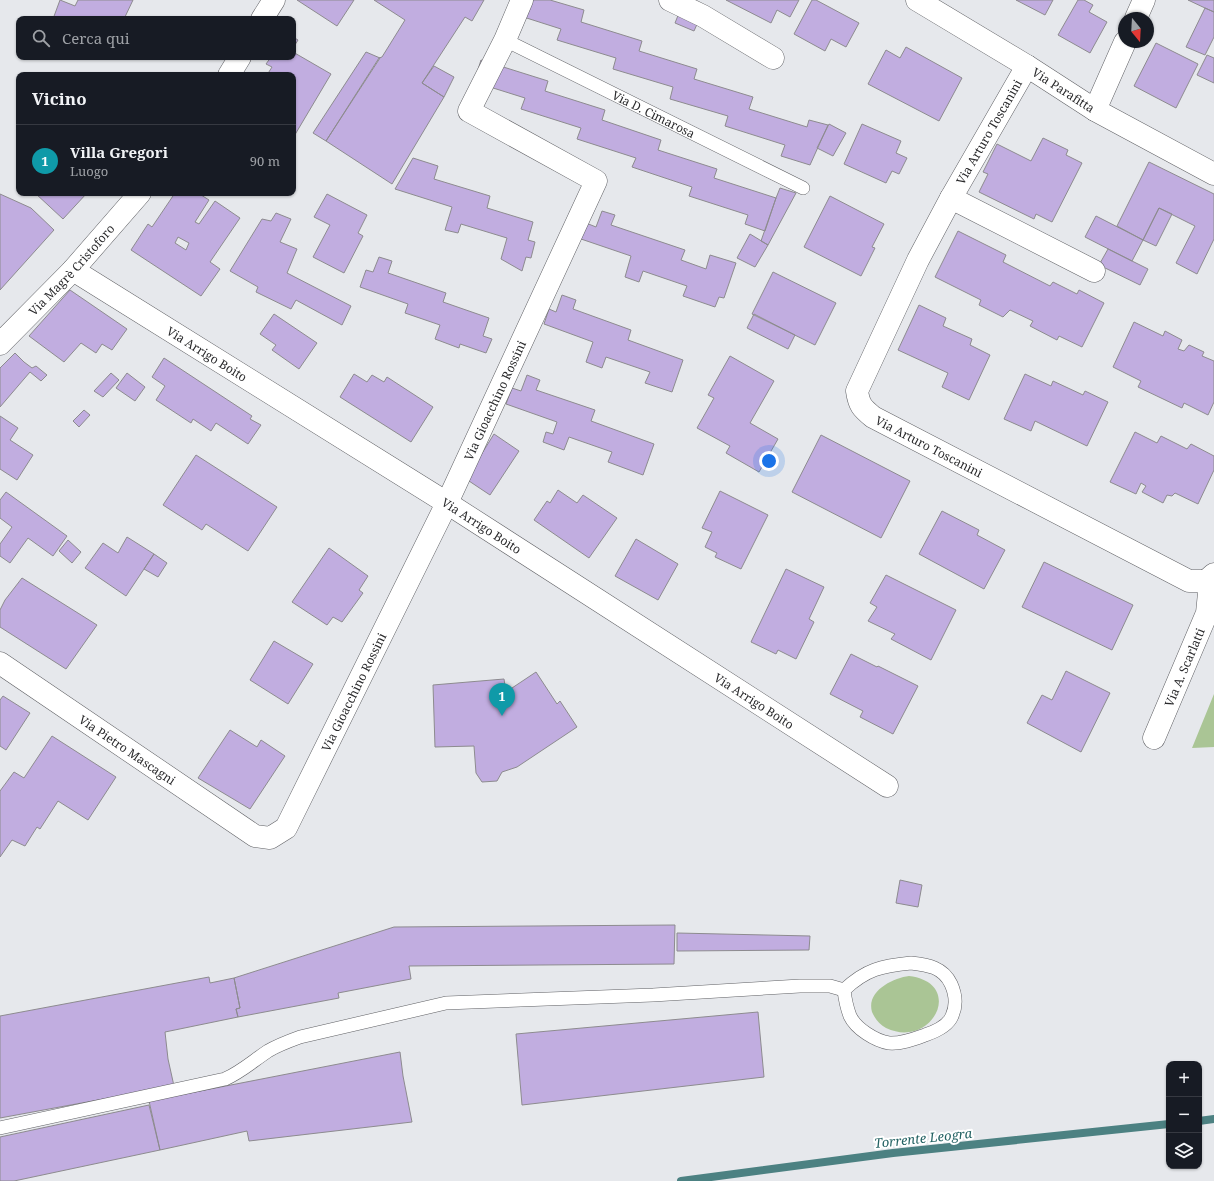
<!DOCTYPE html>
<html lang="it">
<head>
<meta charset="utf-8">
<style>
  :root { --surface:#171b24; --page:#20242c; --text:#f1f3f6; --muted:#9ea1a6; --line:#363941; --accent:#0b8043 }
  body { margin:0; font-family:"Noto Serif",serif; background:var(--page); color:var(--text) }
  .controls { position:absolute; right:12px; bottom:12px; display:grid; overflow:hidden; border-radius:8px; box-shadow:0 1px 3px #0004 }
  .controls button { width:36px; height:36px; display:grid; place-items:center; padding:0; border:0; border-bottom:1px solid var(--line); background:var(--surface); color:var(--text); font:20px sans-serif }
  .compass { position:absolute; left:1118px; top:12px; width:36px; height:36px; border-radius:50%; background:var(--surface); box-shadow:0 1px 3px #0004; rotate:162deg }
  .you { position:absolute; left:769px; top:461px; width:14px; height:14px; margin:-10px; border:3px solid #fff; border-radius:50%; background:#1a73e8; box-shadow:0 0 0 6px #1a73e833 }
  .badge { display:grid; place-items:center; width:26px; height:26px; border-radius:50%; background:var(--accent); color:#fff; font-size:13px; font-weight:700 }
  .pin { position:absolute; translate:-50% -33px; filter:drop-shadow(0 1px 2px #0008) }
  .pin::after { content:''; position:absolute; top:21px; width:14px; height:12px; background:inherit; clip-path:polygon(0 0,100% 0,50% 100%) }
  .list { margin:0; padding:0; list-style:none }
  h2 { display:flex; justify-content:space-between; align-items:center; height:52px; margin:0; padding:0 16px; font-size:17px }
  h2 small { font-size:13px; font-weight:400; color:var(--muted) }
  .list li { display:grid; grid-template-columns:26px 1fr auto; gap:12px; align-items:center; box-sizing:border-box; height:72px; padding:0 16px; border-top:1px solid var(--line) }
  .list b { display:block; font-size:15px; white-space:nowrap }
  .list p { margin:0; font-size:13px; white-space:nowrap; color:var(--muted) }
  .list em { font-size:13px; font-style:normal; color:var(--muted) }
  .icon { flex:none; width:22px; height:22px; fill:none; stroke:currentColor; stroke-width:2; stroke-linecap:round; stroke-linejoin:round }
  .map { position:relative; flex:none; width:1214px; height:1181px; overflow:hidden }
  .search { position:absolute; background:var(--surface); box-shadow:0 1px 3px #0004; left:16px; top:16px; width:280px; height:44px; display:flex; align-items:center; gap:10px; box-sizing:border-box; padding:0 14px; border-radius:8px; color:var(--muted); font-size:15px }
  .panel { position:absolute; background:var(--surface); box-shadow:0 1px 3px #0004; left:16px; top:72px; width:280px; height:124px; border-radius:8px }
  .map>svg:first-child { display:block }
  .green { fill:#aac595 }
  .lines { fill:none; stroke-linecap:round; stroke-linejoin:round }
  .stream { stroke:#4c8182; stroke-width:8 }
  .building { fill:#c1ade0; stroke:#8d8b8f; fill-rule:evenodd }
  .service-casing { stroke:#606165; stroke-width:14 }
  .minor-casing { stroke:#606165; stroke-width:23 }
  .tertiary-casing { stroke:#606165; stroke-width:23 }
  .service { stroke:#fff; stroke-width:13 }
  .minor { stroke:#fff; stroke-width:22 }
  .tertiary { stroke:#fff; stroke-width:22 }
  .labels { text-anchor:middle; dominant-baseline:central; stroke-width:4; stroke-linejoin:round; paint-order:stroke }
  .street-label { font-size:12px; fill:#2a2a2c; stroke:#fff }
  .water-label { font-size:13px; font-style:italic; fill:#226162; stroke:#fff }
</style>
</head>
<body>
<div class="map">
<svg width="1214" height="1181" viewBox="0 0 1214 1181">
  <rect width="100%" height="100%" fill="#e6e8ec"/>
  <path class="green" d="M1214 694V747L1192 748Z
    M909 976C966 983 932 1050 886 1028 880 1025 875 1019 872 1012 866 991 893 978 909 976Z"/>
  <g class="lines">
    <path class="stream" d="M1199 1121 1214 1119
      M681 1181 893 1153 1169 1124"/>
  </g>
  <path class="building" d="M60 0 75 6 78 0H133L124 19H53Z
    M297 0H354L337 26Z
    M374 0H484L472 21 465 17 422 83 444 97 392 184 326 141 379 58 382 57 405 20Z
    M515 0H550L584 10 581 22 642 41 639 51 697 69 694 79 753 97 749 109 807 127 809 120 828 125 810 165 781 156 785 145 725 126 728 116 670 99 673 87 613 69 616 58 557 40 561 29 511 13Z
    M726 0H799L790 17 777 10 771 23Z
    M812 0H816L859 23 846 47 831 39 825 51 794 34Z
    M1016 0H1053L1045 15Z
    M1078 0H1084L1093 5 1089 12 1107 22 1090 53 1058 35Z
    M1188 0H1214V12L1205 8Z
    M1205 8 1214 12V37L1205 55 1186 47Z
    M679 13 698 22 694 31 675 23Z
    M293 37 298 40 293 48Z
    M1156 43 1198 64 1176 108 1134 86Z
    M906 47 962 78 939 121 868 84 886 50 900 58Z
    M293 52 331 74 293 138V75H267L272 67 266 64 271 57H293Z
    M366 52 380 58 326 141 313 133Z
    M1207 55 1214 58V83L1197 75Z
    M481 60 548 81 545 91 605 110 602 120 661 140 658 150 717 169 714 178 776 198 765 231 745 224 748 215 689 196 692 187 632 167 636 158 577 139 581 128 521 109 525 98 474 82Z
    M434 66 454 77 444 97 422 83Z
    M829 124 846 133 833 156 817 148Z
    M862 124 901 141 896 153 907 158 899 174 892 171 886 183 844 164Z
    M1043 138 1068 150 1066 155 1082 163 1052 222 1036 214 1034 219 979 192 988 174 983 172 997 144 1031 161Z
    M413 158 438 166 434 179 490 196 487 208 533 222 528 240 535 242 531 258 526 257 522 271 501 259 507 238 461 224 458 233 445 230 452 207 395 189Z
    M1149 162 1214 194V239L1197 274 1176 263 1195 226 1159 208 1143 240 1117 226Z
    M780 188 796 193 768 245 761 241 776 198Z
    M35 193H49L52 195 54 193H87L63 219Z
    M175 193H198L209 200 195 222 199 224 215 201 240 218 210 262 220 269 201 296 131 250 148 224 152 227ZM178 237 189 243 186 250 175 243Z
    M0 194 31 208 54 230 0 290Z
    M327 194 367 215 358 233 363 236 344 273 313 257 330 225 314 217Z
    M830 196 884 224 872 247 875 248 861 276 804 247Z
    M1159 208 1172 214 1156 246 1143 240Z
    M602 211 615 215 611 225 685 250 681 260 706 269 710 255 736 263 724 298 719 297 715 307 683 296 687 286 643 271 639 282 625 277 631 256 581 239 586 223 596 227Z
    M276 213 291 219 280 242 297 249 287 273 351 306 342 325 296 300 291 309 256 292 258 287 230 271 262 219 271 221Z
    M1096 216 1143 240 1132 261 1085 237Z
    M958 231 1006 255 1003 262 1050 286 1053 282 1077 294 1079 290 1104 303 1082 347 1059 336 1057 340 1030 326 1033 321 1010 310 1003 317 979 305 981 300 935 277Z
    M750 234 768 245 755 267 737 258Z
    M1108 249 1148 269 1140 285 1099 265Z
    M379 257 392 261 388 273 446 293 443 302 489 318 483 336 492 339 486 353 460 344 459 348 435 339 440 325 405 313 408 304 360 287 366 270 373 272Z
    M773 272 836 303 815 345 752 314Z
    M70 290 127 329 112 350 102 344 96 353 81 343 64 362 29 336Z
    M562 295 576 300 573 309 631 330 628 340 683 360 672 392 645 383 650 372 606 357 602 368 586 362 593 342 544 324 549 309 556 312Z
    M919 305 946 318 943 326 972 339 970 345 990 355 969 400 942 387 948 373 898 350Z
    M274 314 317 343 299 369 272 350 276 345 260 334Z
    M754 314 795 335 788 349 747 328Z
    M1134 322 1163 336 1165 331 1182 340 1178 349 1184 351 1189 345 1204 352 1202 356 1214 361V402L1208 415 1184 403 1182 408 1138 387 1141 381 1113 367Z
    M15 353 24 362 32 368 36 366 47 375 41 381 30 372 0 407V368Z
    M730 356 774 381 750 423 778 439 759 472 726 453 730 446 697 428 714 398 708 395Z
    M164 358 252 416 250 419 261 425 248 444 216 423 211 431 193 419 191 423 156 400 165 386 152 377Z
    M111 373 119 380 103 397 94 391Z
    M127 373 145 387 135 401 116 388Z
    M354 374 367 382 372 375 384 382 387 377 433 407 411 442 340 397Z
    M1025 374 1051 386 1053 381 1083 395 1085 391 1108 402 1087 446 1035 421 1031 431 1004 419Z
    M527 375 540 380 536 390 595 410 591 421 654 444 643 475 608 462 612 452 569 437 564 450 543 442 546 432 553 434 557 422 506 404 512 388 521 391Z
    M84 410 90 415 79 427 73 421Z
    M0 416 18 428 10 440 33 455 17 480 0 469Z
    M1135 432 1157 443 1161 436 1187 449 1191 444 1214 456V470L1198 504 1175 493 1172 496 1167 495 1163 503 1142 492 1146 486 1141 483 1136 494 1110 482Z
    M494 434 519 451 490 495 466 479Z
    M821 435 910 481 881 538 792 492Z
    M196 455 277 507 248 551 206 524 202 530 163 505Z
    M558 490 577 503 583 495 617 518 589 558 534 520 547 501 550 503Z
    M720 491 768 515 741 569 715 557 717 553 705 547 712 532 702 528Z
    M6 492 67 536 53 556 28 538 10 563 0 556V544L12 527 0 518V500Z
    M942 511 979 530 977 535 1005 550 984 589 919 554Z
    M127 537 154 554 126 596 85 568 103 543 118 553Z
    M636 539 678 564 658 600 615 576Z
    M68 540 81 552 72 563 59 551Z
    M329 548 368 576 359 590 363 593 342 622 333 617 327 625 292 602Z
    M154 554 167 563 158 577 144 569Z
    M1044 562 1133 605 1112 650 1022 607Z
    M786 569 824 587 809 619 814 622 796 659 778 650 776 654 751 642Z
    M886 575 956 610 931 660 891 639 895 634 868 621 877 607 870 603Z
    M22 578 97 625 66 669 0 627V610L5 600Z
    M274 641 313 664 288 704 250 680Z
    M851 654 877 667 878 666 918 686 893 734 860 717 863 711 830 694Z
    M1066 671 1110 693 1081 752 1027 723 1042 695 1052 700Z
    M536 672 557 704 560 701 577 727 517 767 502 772 497 781 482 782 476 773 474 746 435 747 433 685 504 679 506 692Z
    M3 696 30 713 6 750 0 746V700Z
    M230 730 257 747 261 740 285 756 250 809 198 778Z
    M52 736 116 777 88 820 58 801 40 829 37 827 25 846 12 840 0 857V791L14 772 24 778Z
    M900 880 922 885 918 907 896 903Z
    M675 925 674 964 409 966 411 979 338 993 339 998 238 1017 236 1009 240 1008 234 978 394 927Z
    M677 933 810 936 809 950 677 951Z
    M209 977 210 983 234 978 240 1008 236 1009 238 1017 165 1032 168 1059 174 1086 0 1118V1016Z
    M758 1012 764 1077 522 1105 516 1034Z
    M400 1052 403 1076 412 1122 249 1141 247 1131 160 1150 149 1101Z
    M149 1105 160 1150 14 1181H0V1137Z"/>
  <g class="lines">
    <g class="service-casing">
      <g id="service">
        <path id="s1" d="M505 40 803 188"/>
        <path d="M911 963C928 965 943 967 951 984 956 995 957 1005 952 1016 948 1026 934 1032 925 1035 914 1039 901 1044 889 1043 876 1041 856 1029 850 1016 847 1008 845 999 844 990 866 969 882 966 911 963Z"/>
        <path d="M0 1128 225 1079C241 1072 253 1061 268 1051 278 1045 289 1041 300 1037L446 1003 653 995 800 986H830L844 990"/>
      </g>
    </g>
    <g class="minor-casing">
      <g id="minor">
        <path d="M670 0 703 16 773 58"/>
        <path d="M1136 18 1144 0"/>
        <path id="s2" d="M1027 66 951 198 918 260 857 391C859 405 862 408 873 417L1189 581H1206"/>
        <path d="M1095 110 1125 42"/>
        <path d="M951 198 1094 271"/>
        <path id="s3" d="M73 270 447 503 887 786"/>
        <path id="s4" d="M0 663 255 836 270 838 286 828 447 503 596 181 469 111 505 40 522 0"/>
        <path id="s5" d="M1154 738 1207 613 1209 593 1206 581 1214 574"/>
      </g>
    </g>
    <g class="tertiary-casing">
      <g id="tertiary">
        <path id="s6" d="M917 0 1027 66 1095 110 1214 174"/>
        <path d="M262 19 274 0"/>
        <path d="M229 75 240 57"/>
        <path id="s7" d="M0 344 73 270 140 193"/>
      </g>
    </g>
    <use href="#service" class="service"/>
    <use href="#minor" class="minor"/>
    <use href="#tertiary" class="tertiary"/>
  </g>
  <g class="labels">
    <g class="street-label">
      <text stroke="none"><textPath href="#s6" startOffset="172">Via Parafitta</textPath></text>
      <text stroke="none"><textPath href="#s1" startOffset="166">Via D. Cimarosa</textPath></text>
      <text transform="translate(989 132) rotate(-60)">Via Arturo Toscanini</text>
      <text stroke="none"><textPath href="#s7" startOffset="103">Via Magrè Cristoforo</textPath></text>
      <text stroke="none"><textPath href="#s3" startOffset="158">Via Arrigo Boito</textPath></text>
      <text stroke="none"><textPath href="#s4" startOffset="818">Via Gioacchino Rossini</textPath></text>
      <text stroke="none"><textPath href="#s2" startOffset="462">Via Arturo Toscanini</textPath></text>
      <text stroke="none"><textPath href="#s3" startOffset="482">Via Arrigo Boito</textPath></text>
      <text stroke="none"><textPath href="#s5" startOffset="77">Via A. Scarlatti</textPath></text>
      <text stroke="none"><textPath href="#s4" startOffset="494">Via Gioacchino Rossini</textPath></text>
      <text stroke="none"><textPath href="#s3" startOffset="806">Via Arrigo Boito</textPath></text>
      <text stroke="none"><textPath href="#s4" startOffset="154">Via Pietro Mascagni</textPath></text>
    </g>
    <g class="water-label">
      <text transform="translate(923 1138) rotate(-6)">Torrente Leogra</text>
    </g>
  </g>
</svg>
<div class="controls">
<button>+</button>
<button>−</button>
<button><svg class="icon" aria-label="layers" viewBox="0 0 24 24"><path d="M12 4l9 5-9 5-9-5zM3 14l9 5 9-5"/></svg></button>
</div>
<svg class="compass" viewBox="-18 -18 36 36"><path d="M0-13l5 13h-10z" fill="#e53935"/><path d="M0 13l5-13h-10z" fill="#9ea1a6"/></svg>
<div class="you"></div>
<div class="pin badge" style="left:502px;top:716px;background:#0f9aa8">1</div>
<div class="search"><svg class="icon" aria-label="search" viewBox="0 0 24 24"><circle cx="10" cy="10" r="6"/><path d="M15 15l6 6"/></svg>Cerca qui</div>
<section class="panel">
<h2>Vicino<small></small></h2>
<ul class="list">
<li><span class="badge" style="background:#0f9aa8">1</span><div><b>Villa Gregori</b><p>Luogo</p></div><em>90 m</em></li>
</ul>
</section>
</div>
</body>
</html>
